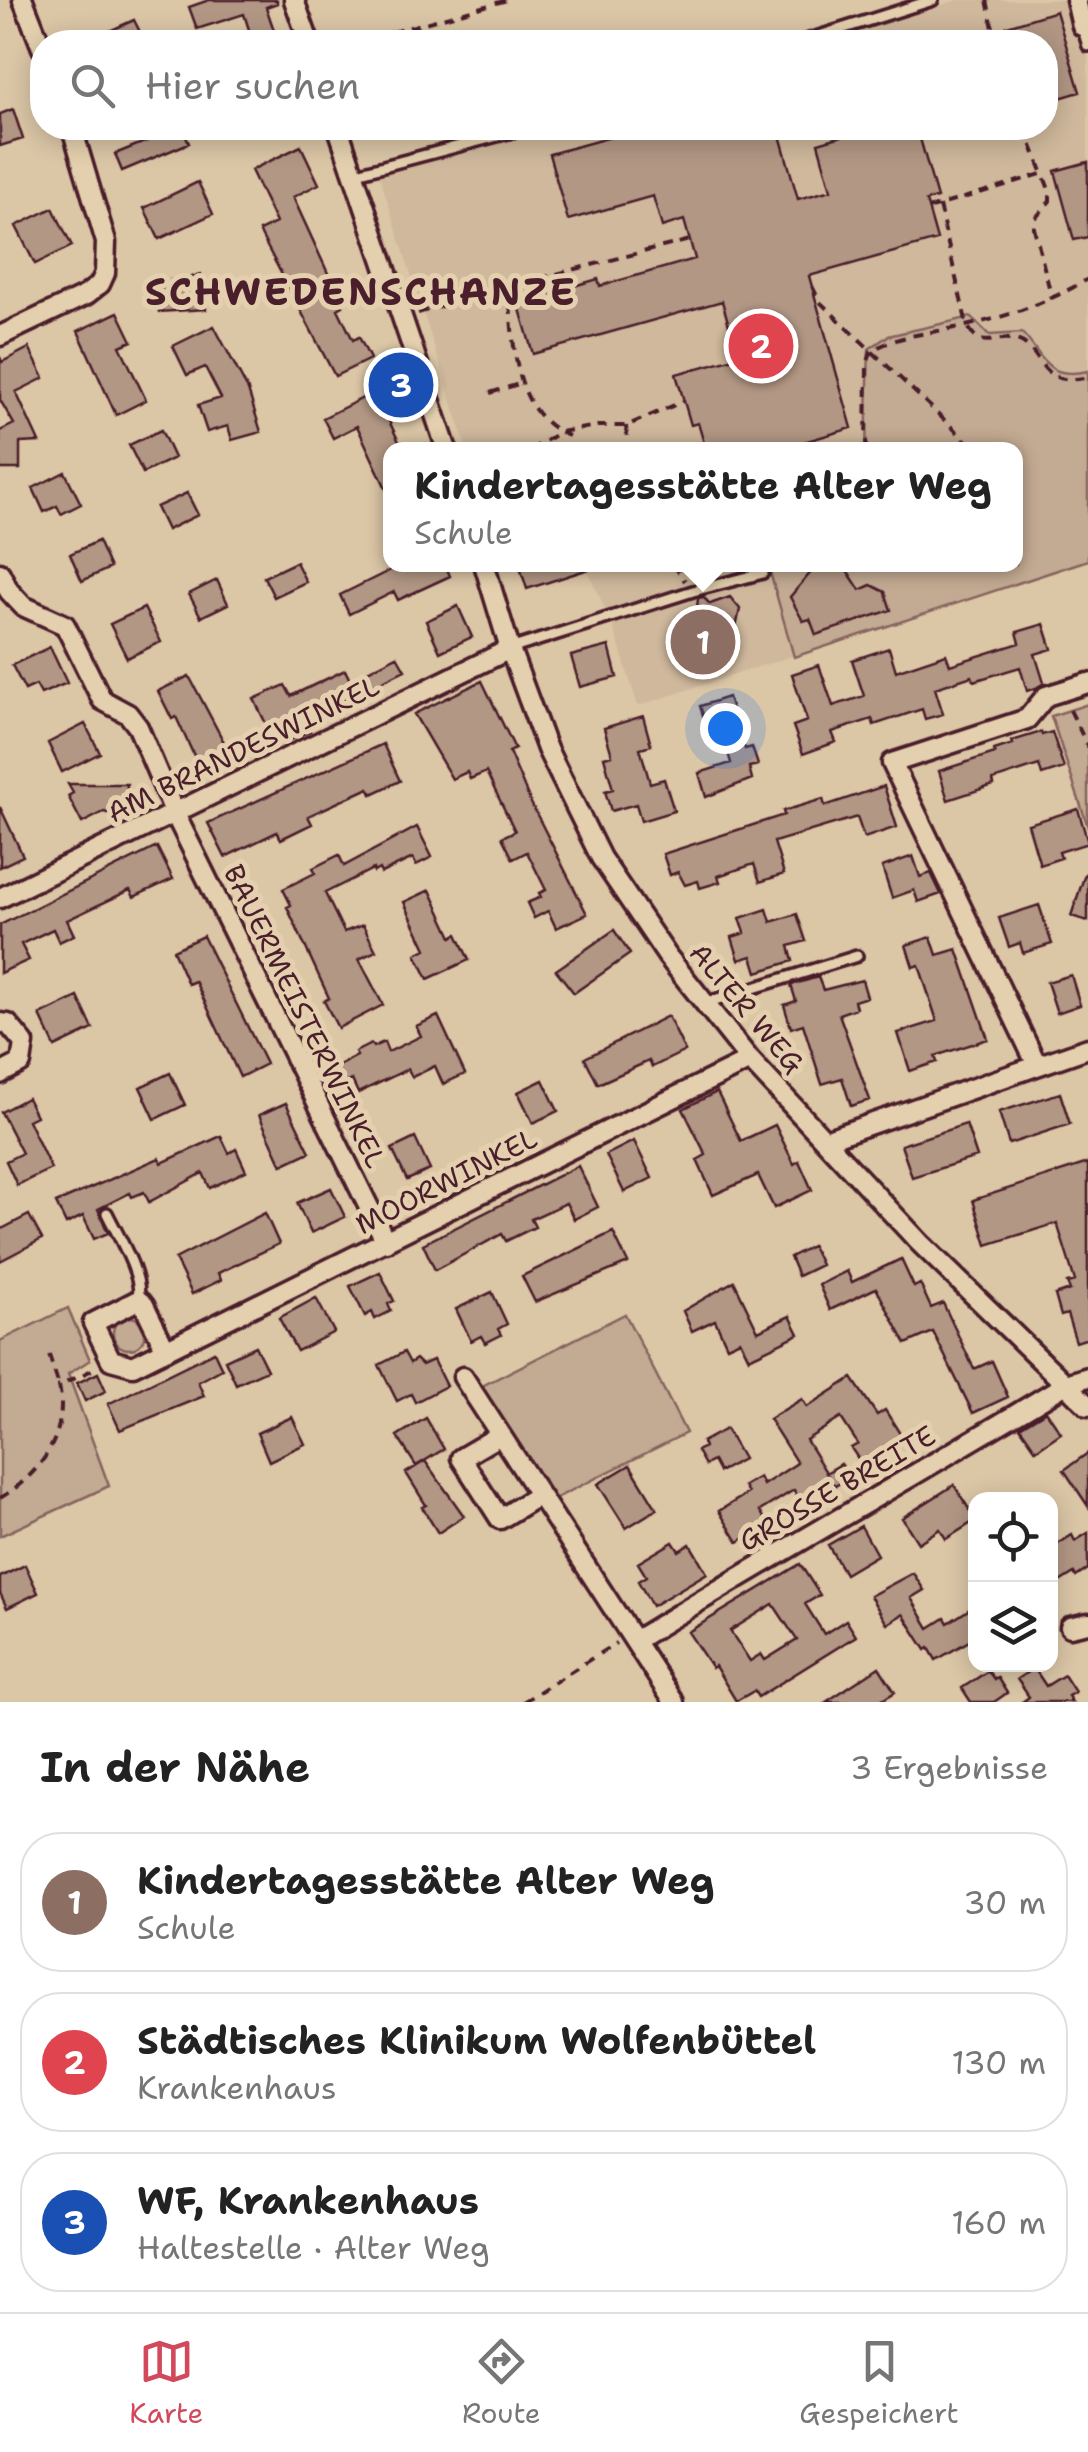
<!DOCTYPE html>
<html lang="de">
<head>
<meta charset="utf-8">
<style>
  :root { --surface:#fff; --page:#f2f2f2; --text:#222; --muted:#767676; --line:#e0e0e0; --accent:#d1495b }
  body { margin:0; font-family:"Shantell Sans",sans-serif; background:var(--page); color:var(--text) }
  .controls { position:absolute; right:30px; bottom:30px; display:grid; overflow:hidden; border-radius:20px; box-shadow:0 5px 25px #0003 }
  .controls button { width:90px; height:90px; display:grid; place-items:center; padding:0; border:0; border-bottom:2px solid var(--line); background:var(--surface); color:var(--text); font:50px sans-serif }
  .you { position:absolute; left:725px; top:728px; width:35px; height:35px; margin:-25px; border:8px solid #fff; border-radius:50%; background:#1a73e8; box-shadow:0 0 0 15px #1a73e833 }
  .badge { display:grid; place-items:center; width:65px; height:65px; border-radius:50%; background:var(--accent); color:#fff; font-size:32px; font-weight:700 }
  .pin { position:absolute; translate:-50% -50%; border:5px solid #fff; box-shadow:0 2px 10px #0006 }
  .popup { position:absolute; left:383px; top:442px; width:640px; height:130px; box-sizing:border-box; display:grid; place-content:center; border-radius:20px; background:var(--surface); filter:drop-shadow(0 2px 8px #0005); font-size:32px; white-space:nowrap; color:var(--muted) }
  .popup b { font-size:38px; color:var(--text) }
  .popup::after { content:''; position:absolute; left:50%; top:100%; margin-left:-20px; border:20px solid transparent; border-top-color:var(--surface) }
  .list { margin:0; padding:0; list-style:none }
  h2 { display:flex; justify-content:space-between; align-items:center; height:130px; margin:0; padding:0 40px; font-size:42px }
  h2 small { font-size:32px; font-weight:400; color:var(--muted) }
  .list li { display:grid; grid-template-columns:65px 1fr auto; gap:30px; align-items:center; box-sizing:border-box; height:140px; margin:0 20px 20px; padding:0 20px; border:2px solid var(--line); border-radius:40px }
  .list b { display:block; font-size:38px; white-space:nowrap }
  .list p { margin:0; font-size:32px; white-space:nowrap; color:var(--muted) }
  .list em { font-size:32px; font-style:normal; color:var(--muted) }
  .icon { flex:none; width:55px; height:55px; fill:none; stroke:currentColor; stroke-width:2; stroke-linecap:round; stroke-linejoin:round }
  .map { position:relative; flex:none; width:1088px; height:1702px; overflow:hidden }
  .search { position:absolute; background:var(--surface); box-shadow:0 5px 25px #0003; left:30px; right:30px; top:30px; height:110px; display:flex; align-items:center; gap:25px; box-sizing:border-box; padding:0 35px; border-radius:40px; color:var(--muted); font-size:38px }
  .sheet { height:610px; background:var(--surface) }
  nav { display:flex; justify-content:space-around; align-items:center; box-sizing:border-box; height:140px; border-top:2px solid var(--line); background:var(--surface); font-size:28px; color:var(--muted) }
  nav a { display:grid; justify-items:center; gap:5px }
  nav .on { color:var(--accent) }
  .map>svg:first-child { display:block }
  .built { fill:#cfb89c }
  .green { fill:#c3aa92; stroke:#86645e; stroke-width:2.5 }
  .building { fill:#b29784; stroke:#4a1f2b; stroke-width:2.5; fill-rule:evenodd }
  .lines { fill:none; stroke-linecap:round; stroke-linejoin:round }
  .service-casing { stroke:#4a1f2b; stroke-width:16 }
  .minor-casing { stroke:#4a1f2b; stroke-width:25 }
  .path { stroke:#4a1f2b; stroke-width:4; stroke-dasharray:10 8; stroke-linecap:butt }
  .service { stroke:#e4d0ae; stroke-width:9 }
  .minor { stroke:#e4d0ae; stroke-width:18 }
  .labels { text-anchor:middle; dominant-baseline:central; stroke-width:10; stroke-linejoin:round; paint-order:stroke }
  .street-label { font-size:28px; fill:#4a1f2b; stroke:#e4d0ae }
  .district-label { font-size:38px; font-weight:bold; letter-spacing:2.5px; fill:#4a1f2b; stroke:#e4d0ae }
</style>
</head>
<body>
<div class="map">
<svg width="1088" height="1702" viewBox="0 0 1088 1702">
  <rect width="100%" height="100%" fill="#dbc6a6"/>
  <filter id="ink" filterUnits="userSpaceOnUse"><feTurbulence type="fractalNoise" baseFrequency=".01" numOctaves="2"/><feDisplacementMap in="SourceGraphic" scale="20" xChannelSelector="R" yChannelSelector="G"/><feConvolveMatrix kernelMatrix="1 2 1 2 8 2 1 2 1" color-interpolation-filters="sRGB"/></filter>
  <g filter="url(#ink)">
    <path class="built" d="M959 0H1088V560L638 706 613 626 585 565 1016 564V450L467 449 377 168 527 128H1046V42H815Z"/>
    <path class="green" d="M971 317 989 335 1022 333C1045 357 1045 380 1088 371V560L794 657 768 565 1016 564V450L866 449 869 349 888 336Z
      M1088 704V827L1051 716Z
      M68 1308 90 1360 68 1374 109 1486 0 1536V1341Z
      M625 1314 686 1433 550 1501 480 1387Z
      M113 1333a16 16 0 1 1 32 0a16 16 0 1 1-32 0Z"/>
    <path class="building" d="M209 0H277V3L266 7 278 42H253L244 14 197 29 189 7Z
      M1056 11 1080 92 1046 102V42H1012L1007 26Z
      M134 20 145 42H85Z
      M13 109 23 139 0 146V114Z
      M142 128H182L189 143 122 171 115 154 147 141Z
      M644 128H778L798 199 831 190 818 143 846 135 844 128H917L937 198 926 201 937 240 809 276 852 428 776 450H706L698 423 691 425 676 374 738 357 722 301 533 354 518 302 598 279 600 286 695 259 684 220 662 227 653 196 568 220 549 154Z
      M301 146 319 184 293 197 343 306 338 309 353 340 359 337 370 359 335 376 259 231 276 223 251 170Z
      M1088 162V237L1074 240 1055 171Z
      M198 182 213 214 159 239 144 208Z
      M53 208 72 246 35 264 16 226Z
      M201 275 206 309 159 312 155 288 172 286 171 280Z
      M118 312 132 341 120 346 146 400 116 415 78 331Z
      M214 326 248 390 261 432 232 440 228 426 207 432 198 405 221 398 205 367 187 375 173 346Z
      M29 348 44 378 16 392 39 442 20 443V469H0V431L14 424 0 400V357L2 362Z
      M375 392 403 450H390V497L357 426 333 438 323 418Z
      M161 430 174 458 143 473 129 445Z
      M65 472 81 504 61 514 57 506 44 512 33 488Z
      M187 493 198 515 167 530 156 507Z
      M98 541 110 568 82 581 70 554Z
      M296 562 306 582 274 597 264 577Z
      M403 564H445L450 576 398 600 394 592 349 614 340 595Z
      M519 564H592V568L527 589Z
      M818 564H843L860 590 871 585 885 592 891 610 816 635 810 619 803 621 790 597Z
      M217 580 228 604 201 617 189 594Z
      M703 597 710 604 730 597 740 609 733 642 720 643 716 657 701 662 677 636 684 612 697 608 698 598Z
      M458 606 472 637 440 652 426 621Z
      M144 608 161 642 127 658 110 624Z
      M1044 624 1052 649 1035 654 1044 683 1036 688 1027 691 1020 667 974 681 972 676 935 688 943 714 925 719 922 709 874 725 872 719 832 732 836 742 803 754 793 726 807 721 792 674 819 665 833 706 864 696 852 660 889 648 896 671 946 654 950 665 1020 643 1017 632Z
      M609 646 617 677 580 687 571 656Z
      M50 647 67 683 41 694 36 685 25 690 12 665Z
      M397 656 405 670 305 719 310 731 285 742V722L269 730 254 699 285 685 291 696 345 670 350 680Z
      M189 676 227 748 197 762 176 717 172 719 158 691Z
      M482 681 515 749 509 752 530 801 587 914 556 928 548 911 534 918 527 903 541 897 539 893 546 890 527 852 513 859 502 837 515 831 486 772 470 779 467 772 452 779 414 714Z
      M728 697 745 749 752 747 758 765 749 767 752 779 706 797 699 773 731 763 722 733 710 737 700 706Z
      M643 716 651 745 640 748 650 783 664 779 674 811 641 821 636 804 611 811 605 791 613 789 604 757 612 755 604 728Z
      M85 724 100 753 62 772 48 743Z
      M1041 732 1042 735 1052 732 1064 768 1042 775 1039 765 993 780 994 785 948 800 939 771 995 753 994 750 1013 744 1012 741Z
      M383 744 400 781 372 794 369 788 308 816 312 824 281 839 277 832 225 857 208 823Z
      M68 784H127L125 818 104 812 82 823 68 796 73 793Z
      M884 786 897 827 864 838 857 817 774 842 784 874 760 882 754 864 718 876 720 882 700 888 698 881 685 885 678 872 670 875 663 854 784 815 783 811 823 799 825 806Z
      M0 807 23 856 0 867Z
      M1078 809 1088 843 1059 852 1061 858 1040 865 1028 824Z
      M417 827 432 857 416 865 413 858 381 873 379 869 374 872 373 869 325 893 344 932 363 925 376 951 359 959 383 1005 338 1028 324 1001 329 998 287 907 291 905 283 889 315 873 313 868 339 855 344 866Z
      M157 847 173 879 134 897 130 890 67 920 74 935 59 942 53 929 21 944 29 960 0 973V925Z
      M913 856 920 877 931 873 941 894 918 902 914 890 892 898 882 867Z
      M1085 874 1088 875V921L1071 916Z
      M430 890 452 937 457 934 469 960 428 979 416 954 426 949 404 902Z
      M1039 905 1052 944 1023 953 1020 943 1009 947 999 918Z
      M767 909 771 922 797 914 806 941 789 946 793 961 757 972 752 956 739 960 732 937 745 933 740 918Z
      M614 930 630 954 574 993 556 970Z
      M203 936 266 1064 240 1077 195 981 188 984 173 950Z
      M931 937 937 955 957 949 988 1039 935 1056 937 1062 910 1071 898 1033 937 1021 919 965 913 967 906 945Z
      M1071 975 1080 1005 1057 1013 1047 982Z
      M818 977 823 990 862 980 867 997 854 1001 856 1008 839 1014 870 1100 851 1106 842 1078 822 1084 803 1024 791 1028 784 1005 796 1001 791 985Z
      M78 997 93 1029 55 1047 40 1015Z
      M438 1016 465 1074 443 1084 435 1066 412 1077 408 1069 358 1093 352 1080 328 1093 319 1076 357 1056 355 1052 371 1044 373 1047 384 1042 388 1052 421 1036 416 1026Z
      M668 1016 685 1051 652 1067 649 1061 598 1084 585 1058Z
      M170 1073 185 1105 155 1119 140 1087Z
      M543 1080 558 1111 533 1123 518 1092Z
      M717 1092 741 1141 775 1125 794 1164 799 1161 812 1190 774 1208 758 1175 713 1195 697 1160 706 1155 683 1109Z
      M1060 1093 1070 1124 1009 1144 999 1112Z
      M27 1098 36 1116 28 1120 51 1169 17 1185 6 1161 22 1153 1 1112Z
      M286 1103 310 1152 282 1165 259 1115Z
      M966 1124 977 1157 912 1177 901 1145Z
      M221 1136 229 1153 236 1149 246 1171 210 1188 203 1173 149 1202 144 1192 132 1197 130 1193 98 1209 108 1233 94 1239 83 1216 66 1224 56 1203 159 1158 162 1163Z
      M415 1138 430 1170 407 1180 392 1149Z
      M634 1141 652 1178 624 1192 606 1155Z
      M1088 1163V1338L1076 1342 1067 1314 1061 1316 1055 1295 1070 1290 1067 1283 1075 1281 1057 1223 987 1245 973 1200Z
      M578 1166 598 1207 574 1219 566 1203 531 1219 535 1227 506 1241 502 1234 435 1270 423 1244Z
      M331 1188 345 1217 311 1233 297 1203Z
      M265 1213 279 1244 218 1273 221 1280 192 1294 175 1259Z
      M29 1215 42 1239 0 1261V1230Z
      M613 1232 628 1263 535 1302 522 1276Z
      M812 1246 821 1265 798 1276 790 1257Z
      M901 1259 914 1287 920 1284 931 1308 943 1303 974 1369 992 1361 1008 1397 973 1413 933 1332 906 1344 876 1288 830 1310 819 1285 847 1271 852 1282Z
      M380 1272 394 1301 388 1304 391 1311 375 1319 372 1312 365 1316 350 1286Z
      M734 1281 758 1331 790 1316 799 1334 749 1358 740 1340 727 1346 715 1320 692 1331 683 1311Z
      M492 1292 507 1324 498 1329 501 1335 485 1343 481 1336 471 1341 456 1309Z
      M316 1298 334 1332 297 1351 279 1318Z
      M255 1346 267 1370 236 1384 225 1360Z
      M214 1352 222 1369 198 1382 204 1396 120 1430 108 1404Z
      M404 1352 410 1363 416 1359 422 1365 433 1360 446 1386 415 1402 411 1394 397 1401 379 1365Z
      M98 1373 106 1391 85 1401 77 1383Z
      M852 1378 877 1415 885 1410 904 1440 863 1466 851 1448 858 1444 841 1418 806 1440 832 1482 801 1502 794 1490 760 1511 768 1524 738 1542 719 1511 748 1493 744 1486 759 1477 763 1485 797 1463 769 1419 802 1399 807 1407Z
      M1046 1411 1061 1433 1036 1450 1020 1427Z
      M292 1417 305 1444 269 1461 257 1433Z
      M426 1418 444 1449 416 1466 397 1436Z
      M726 1429 743 1459 719 1472 713 1461 705 1465 697 1451 704 1447 702 1442Z
      M1088 1453V1506L1064 1470Z
      M425 1461 464 1516 438 1533 422 1507 426 1505 406 1473Z
      M841 1464 850 1477 835 1486 826 1473Z
      M630 1465 657 1509 626 1528 598 1484Z
      M954 1485 976 1520 946 1539 940 1529 918 1543 902 1518Z
      M861 1526 877 1555 845 1574 828 1545Z
      M1088 1533V1569L1076 1577 1074 1573 1050 1588V1549L1072 1535 1075 1541Z
      M673 1542 679 1551 690 1544 707 1573 652 1606 638 1581 646 1576 638 1563Z
      M800 1564 820 1595 805 1604 824 1634 846 1620 856 1636 758 1697 754 1691 736 1701 715 1666 712 1668 688 1632ZM773 1604 797 1640 765 1660 761 1654 750 1661 730 1631Z
      M25 1565 38 1593 7 1608 0 1593V1577Z
      M913 1573 924 1590 911 1598 929 1628 945 1618 948 1623 976 1605V1637L936 1660 929 1648 926 1650 903 1614 887 1624 870 1596Z
      M879 1667 895 1692 879 1702H826Z
      M1034 1668 1046 1686 1064 1675 1075 1692 1068 1696 1072 1702H1022L1029 1697 1017 1679Z
      M988 1671 994 1679 997 1677 1007 1693 994 1702H971L962 1688Z"/>
    <g class="lines">
      <g class="service-casing">
        <path id="service" d="M1082 26 1088 46
          M800 42 933 0
          M353 174 528 128
          M510 649 693 591 763 573
          M705 1003 857 956
          M107 1213C117 1234 144 1277 138 1300"/>
      </g>
      <g class="minor-casing">
        <path id="minor" d="M23 0 42 48
          M294 0 309 42
          M1076 0 1082 26
          M338 128 447 450
          M0 336 86 295 100 284 105 273 106 242 72 128
          M484 564 510 649 547 749 601 858 668 957 750 1060 920 1243 1088 1406
          M0 573 9 591 23 606 65 625 102 700 128 714 138 727 175 814 386 1242
          M0 898 510 649
          M0 1023 8 1024 24 1043 21 1063 0 1074
          M1037 1065 892 763 1027 719 1046 696 1088 683
          M825 1140 1088 1048
          M166 1350 144 1305 138 1300 93 1323 111 1360 133 1366 750 1060
          M463 1377 674 1702
          M500 1435 461 1458 500 1519 539 1495
          M1070 1627 1088 1623
          M636 1640C778 1552 924 1471 1066 1384L1088 1377"/>
      </g>
      <path class="path" d="M987 0 996 42
        M357 42 507 0
        M1025 128 1050 192V201L1034 220V228L1052 299
        M939 206 967 325C982 353 993 334 1016 340 1045 348 1035 390 1088 377
        M928 209 1041 174
        M509 286C513 336 511 414 569 436
        M812 286 820 302 976 450
        M418 313 509 286 690 240
        M490 393 522 383
        M626 426 628 450
        M790 446 791 450
        M530 450 560 432 597 426H626L684 401
        M866 450 867 366 871 351C902 333 936 333 970 325 1012 315 1051 301 1088 279
        M673 564 685 581
        M1070 710 1088 747
        M49 1355 59 1386
        M0 1498C41 1474 69 1434 59 1386L94 1369
        M523 1702 616 1643"/>
      <use href="#service" class="service"/>
      <use href="#minor" class="minor"/>
    </g>
  </g>
  <g class="labels">
    <g class="street-label">
      <text transform="translate(243 749) rotate(-26)">AM BRANDESWINKEL</text>
      <text transform="translate(747 1008) rotate(50)">ALTER WEG</text>
      <text transform="translate(305 1016) rotate(64)">BAUERMEISTERWINKEL</text>
      <text transform="translate(446 1181) rotate(-27)">MOORWINKEL</text>
      <text transform="translate(837 1488) rotate(-30)">GROSSE BREITE</text>
    </g>
    <g class="district-label">
      <text x="361" y="291">SCHWEDENSCHANZE</text>
    </g>
  </g>
</svg>
<div class="controls">
<button><svg class="icon" aria-label="locate" viewBox="0 0 24 24"><circle cx="12" cy="12" r="6"/><path d="M12 2v4M12 18v4M2 12h4M18 12h4"/></svg></button>
<button><svg class="icon" aria-label="layers" viewBox="0 0 24 24"><path d="M12 4l9 5-9 5-9-5zM3 14l9 5 9-5"/></svg></button>
</div>
<div class="you"></div>
<div class="pin badge" style="left:703px;top:642px;background:#8d6e63">1</div>
<div class="popup"><b>Kindertagesstätte Alter Weg</b>Schule</div>
<div class="pin badge" style="left:761px;top:346px;background:#e0444e">2</div>
<div class="pin badge" style="left:401px;top:385px;background:#1a4fb4">3</div>
<div class="search"><svg class="icon" aria-label="search" viewBox="0 0 24 24"><circle cx="10" cy="10" r="6"/><path d="M15 15l6 6"/></svg>Hier suchen</div>
</div>
<section class="sheet">
<h2>In der Nähe<small>3 Ergebnisse</small></h2>
<ul class="list">
<li><span class="badge" style="background:#8d6e63">1</span><div><b>Kindertagesstätte Alter Weg</b><p>Schule</p></div><em>30 m</em></li>
<li><span class="badge" style="background:#e0444e">2</span><div><b>Städtisches Klinikum Wolfenbüttel</b><p>Krankenhaus</p></div><em>130 m</em></li>
<li><span class="badge" style="background:#1a4fb4">3</span><div><b>WF, Krankenhaus</b><p>Haltestelle · Alter Weg</p></div><em>160 m</em></li>
</ul>
</section>
<nav>
<a class="on"><svg class="icon" aria-label="map" viewBox="0 0 24 24"><path d="M3 6l6-2 6 2 6-2v14l-6 2-6-2-6 2zM9 4v14M15 6v14"/></svg>Karte</a>
<a><svg class="icon" aria-label="directions" viewBox="0 0 24 24"><path d="M12 3l9 9-9 9-9-9zM9 14v-3h6M13 9l2 2-2 2"/></svg>Route</a>
<a><svg class="icon" aria-label="saved" viewBox="0 0 24 24"><path d="M7 4h10v16l-5-4-5 4z"/></svg>Gespeichert</a>
</nav>
</body>
</html>
